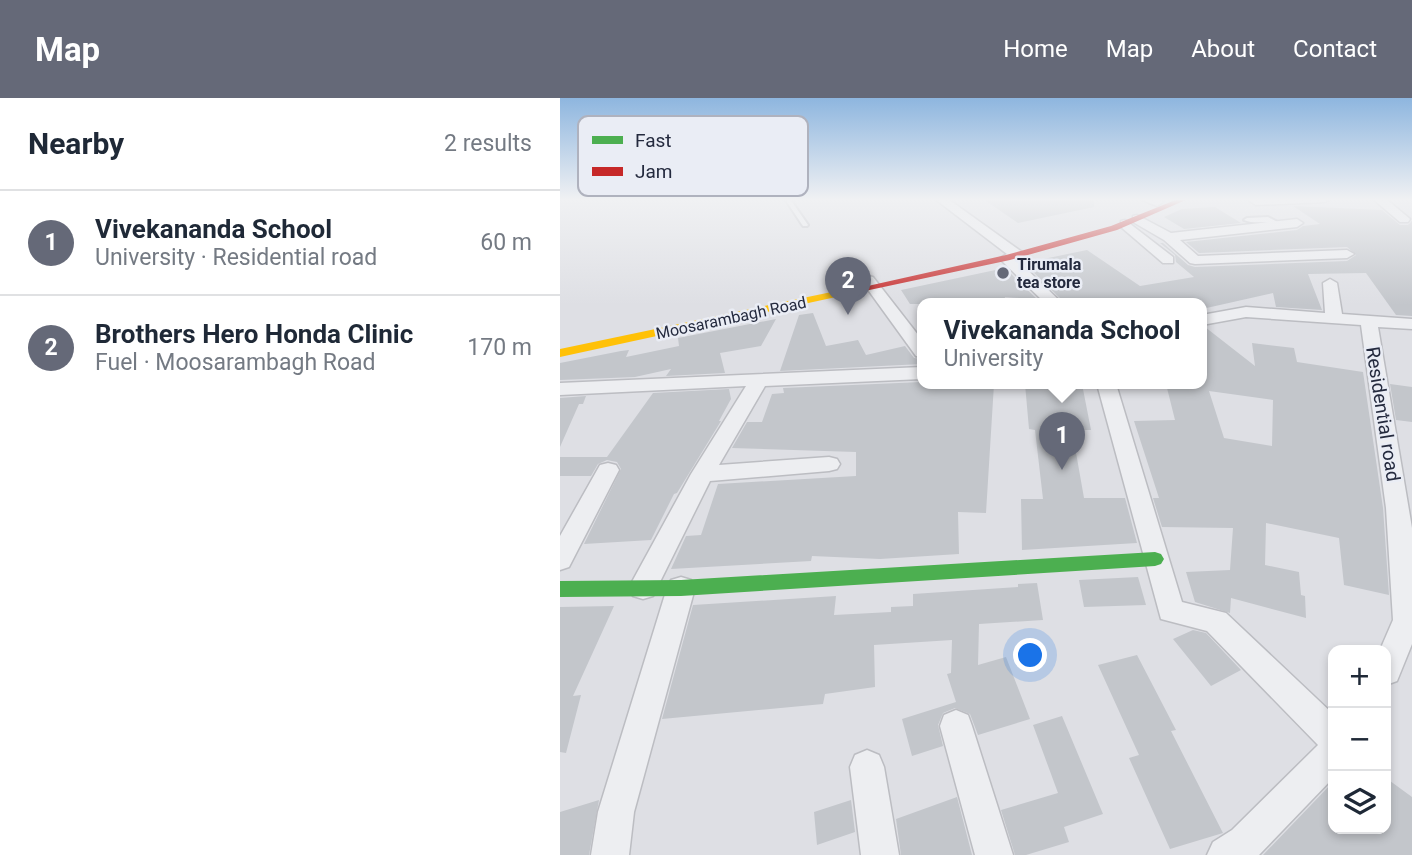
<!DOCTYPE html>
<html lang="en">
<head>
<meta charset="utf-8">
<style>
  :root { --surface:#fff; --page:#f6f6f7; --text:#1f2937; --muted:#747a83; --line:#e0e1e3; --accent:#656978 }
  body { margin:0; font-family:Roboto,sans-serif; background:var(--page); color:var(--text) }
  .controls { position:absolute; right:21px; bottom:21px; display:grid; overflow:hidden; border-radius:14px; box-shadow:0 4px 10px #0003 }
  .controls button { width:63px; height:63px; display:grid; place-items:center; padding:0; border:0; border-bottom:2px solid var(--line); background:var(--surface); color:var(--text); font:35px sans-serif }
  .you { position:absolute; left:471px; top:558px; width:24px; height:24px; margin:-18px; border:5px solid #fff; border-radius:50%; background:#1a73e8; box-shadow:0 0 0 10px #1a73e833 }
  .badge { display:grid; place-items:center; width:46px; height:46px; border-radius:50%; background:var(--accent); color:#fff; font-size:23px; font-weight:700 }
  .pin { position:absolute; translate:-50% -58px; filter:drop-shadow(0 2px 4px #0008) }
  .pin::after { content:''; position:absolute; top:37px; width:24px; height:21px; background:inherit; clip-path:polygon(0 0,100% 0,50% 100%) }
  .popup { position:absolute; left:357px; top:200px; width:290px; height:91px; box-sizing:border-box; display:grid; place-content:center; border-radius:14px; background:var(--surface); filter:drop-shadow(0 2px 5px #0005); font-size:23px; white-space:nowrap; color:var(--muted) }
  .popup b { font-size:26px; color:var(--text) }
  .popup::after { content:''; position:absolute; left:50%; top:100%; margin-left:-14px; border:14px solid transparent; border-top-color:var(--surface) }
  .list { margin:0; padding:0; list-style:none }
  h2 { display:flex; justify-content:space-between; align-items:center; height:91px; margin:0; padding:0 28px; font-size:30px }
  h2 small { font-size:23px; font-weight:400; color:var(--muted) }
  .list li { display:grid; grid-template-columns:46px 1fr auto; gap:21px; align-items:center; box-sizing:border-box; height:105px; padding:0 28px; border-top:2px solid var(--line) }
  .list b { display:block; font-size:26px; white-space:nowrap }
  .list p { margin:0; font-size:23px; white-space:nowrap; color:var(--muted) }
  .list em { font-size:23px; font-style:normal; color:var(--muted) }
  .icon { flex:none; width:38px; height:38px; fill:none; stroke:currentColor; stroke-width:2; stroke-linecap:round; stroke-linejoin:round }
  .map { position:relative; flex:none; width:852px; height:757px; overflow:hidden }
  header { display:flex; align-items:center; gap:42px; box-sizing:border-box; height:98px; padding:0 35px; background:var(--accent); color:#fff }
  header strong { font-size:33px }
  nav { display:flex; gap:38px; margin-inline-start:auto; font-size:24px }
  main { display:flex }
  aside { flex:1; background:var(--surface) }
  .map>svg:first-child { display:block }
  .building { fill:#c3c6cb; fill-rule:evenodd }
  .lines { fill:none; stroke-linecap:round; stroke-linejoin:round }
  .lane-casing { stroke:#bcbdc2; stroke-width:4 }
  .street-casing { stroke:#bcbdc2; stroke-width:3 }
  .lane { fill:#edeef1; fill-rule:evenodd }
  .street { fill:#edeef1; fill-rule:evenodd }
  .fast { fill:#4caf50; fill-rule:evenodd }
  .slow { fill:#ffc107; fill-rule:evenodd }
  .jam { fill:#c62828; fill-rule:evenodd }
  .poi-dot { fill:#656978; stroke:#eaedf5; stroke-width:2.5 }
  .labels { text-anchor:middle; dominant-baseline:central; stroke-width:5; stroke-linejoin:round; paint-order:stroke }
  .far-poi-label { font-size:16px; font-weight:bold; fill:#242a3e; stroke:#eaedf5; text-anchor:start }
  .far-street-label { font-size:16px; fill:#242a3e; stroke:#eaedf5 }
  .street-label { font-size:19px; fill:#242a3e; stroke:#eaedf5 }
  .key { fill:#eaedf5; stroke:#afb2be; stroke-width:2 }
  .key-label { font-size:19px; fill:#242a3e }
</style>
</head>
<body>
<header>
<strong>Map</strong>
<nav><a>Home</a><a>Map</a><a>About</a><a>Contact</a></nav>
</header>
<main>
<aside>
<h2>Nearby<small>2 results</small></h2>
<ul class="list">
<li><span class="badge">1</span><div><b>Vivekananda School</b><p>University · Residential road</p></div><em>60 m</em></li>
<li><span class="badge">2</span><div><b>Brothers Hero Honda Clinic</b><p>Fuel · Moosarambagh Road</p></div><em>170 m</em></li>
</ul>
</aside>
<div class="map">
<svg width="852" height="757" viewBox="0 0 852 757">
  <rect width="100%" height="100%" fill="#dedfe4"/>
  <path class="building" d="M423 101H534V109L458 125Z
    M733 108 822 112 840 127H848L852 123V218L836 217 806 175 748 176 762 212 716 209 713 195 642 211V206H506L464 165 527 152 580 188 634 179 616 164 615 157 600 145H603L628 167 635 169 787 163 796 157 787 149 639 155 626 144 737 132 743 128 760 126Z
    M655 109 681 125 624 131 604 119 622 111Z
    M445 170 482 206H460L459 200 445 199 444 206H350L341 192Z
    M253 215 266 248 298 242 306 257 345 248 354 260 362 261V266L220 273 239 217Z
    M216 221 201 248 160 255 165 275 106 278 111 271 75 279 0 282V265L61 253 69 252 66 259 119 248 118 240Z
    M642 229H645L695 268 692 245 734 250 737 264 803 274 823 410 829 497 784 487 779 440 706 425 705 467 739 474 741 497 745 498 746 520 671 500 670 515 635 504 626 474 670 472 673 430 602 429 593 400H599L574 323 615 322 606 286H642ZM649 293 713 302 712 348 664 340Z
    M362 284V286H434L426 415 398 414 399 456 320 461 252 458 251 463 111 471 126 438 141 437 158 386 296 378V354L172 350 187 324H202L212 296 224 295 223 290Z
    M465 286H522L531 332H512L524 400H565L577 445 462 452 461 401H483L475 332 469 331Z
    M830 286 852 289V324L836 322Z
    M169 291 171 301 159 323H161L117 395 114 396 91 442 24 446 61 371 57 364 47 362 38 366 31 378H0V359H47L93 295Z
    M26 298 23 306H19L0 349V300Z
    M578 479 586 507 524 509 519 482Z
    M477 485 483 522 419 526 418 567 446 559 470 621 418 637 410 616 395 610 383 615 378 627 383 648 352 658 342 621 396 604 387 576 391 575 392 542 314 547 315 589 265 596 263 606 102 621 133 507 276 498 274 517 331 514V509L353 508V496L458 489V486Z
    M54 508 13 598 21 597 6 655 0 654V509Z
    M633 532 646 535 681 572 651 588 613 541Z
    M577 557 616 632 611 633 663 735 610 751 569 660 579 657 538 567Z
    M502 618 543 716 504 729 509 744 466 757H455L441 712 498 695 473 627Z
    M826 680 852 699V757H703L773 684V731H826Z
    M397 699 412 757H341L336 721Z
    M39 702 29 757H0V714Z
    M291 702 295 734 257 747 254 714Z"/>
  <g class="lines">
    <g class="lane-casing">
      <path id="lane" d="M225 101H230L248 127 247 128H243Z
        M708 119 723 127 718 128C703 121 696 127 684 122L687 120Z"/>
    </g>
    <g class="street-casing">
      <path id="street" d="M375 101H388L462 154V160L456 161 503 206H486L442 163 440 160 447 156Z
        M580 101H598L603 104 597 108Z
        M687 101H771L765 104 696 107Z
        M813 101H826L850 121 848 124H840Z
        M577 117 611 135 737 121 743 125 737 129 620 142 638 158 787 152 794 156 787 160 635 166 630 165 604 142 573 124V118Z
        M565 122 613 159V165H603L561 129V123Z
        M308 178 313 179 362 242V259L356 258 301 182Z
        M770 181 777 185 782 216 852 221V231L818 229 852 430V546L837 583 826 587V552H820L833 522 826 410 801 227 686 219 642 227V217L686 209 765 215 763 185Z
        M362 269V281L205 288 159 367 269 359 277 361 280 366 277 371 269 373 150 383 93 498 83 501 73 498 69 490 73 482 131 376 186 288 0 297V285Z
        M537 286H556L622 504 666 515 773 616V680L699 757H647L653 744 672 732 758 647 647 533 601 521Z
        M48 365 56 367 59 372 9 469 0 472V438L40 367Z
        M121 479 131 482 135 490 74 714 69 757H31L38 714 107 490 111 482Z
        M396 612 408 617 412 628 453 757H415L380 628 384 617Z
        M307 652 319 657 324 669 339 757H301L290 669 295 657Z"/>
    </g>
    <use href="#lane" class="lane"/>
    <use href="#street" class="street"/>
    <path class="fast" d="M595 454 601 456 604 461 601 466 595 468 121 498 0 499V483L121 482Z"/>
    <path class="slow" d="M286 191 291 194 290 196 0 259V251Z"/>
    <path class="jam" d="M618 101H628L557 132 450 162 286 197 281 194 446 157 551 128Z"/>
  </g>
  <linearGradient id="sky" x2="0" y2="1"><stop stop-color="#8eb6df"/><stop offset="0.49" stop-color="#f0f1f3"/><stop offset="1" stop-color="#f0f1f3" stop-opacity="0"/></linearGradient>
  <rect width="852" height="207" fill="url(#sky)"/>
  <circle class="poi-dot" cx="443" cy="175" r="7"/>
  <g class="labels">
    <g class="far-poi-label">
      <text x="457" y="166">Tirumala<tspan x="457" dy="18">tea store</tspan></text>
    </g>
    <g class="far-street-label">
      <text transform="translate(171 220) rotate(-12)">Moosarambagh Road</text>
    </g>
    <g class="street-label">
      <text transform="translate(823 316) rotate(81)">Residential road</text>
    </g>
  </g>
  <rect x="18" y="18" width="230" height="80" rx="10" class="key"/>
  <rect x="32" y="38" width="31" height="8" fill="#4caf50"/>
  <rect x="32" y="69" width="31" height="9" fill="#c62828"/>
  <g class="key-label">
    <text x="75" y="49">Fast</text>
    <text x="75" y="80">Jam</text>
  </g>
</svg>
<div class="controls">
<button>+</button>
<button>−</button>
<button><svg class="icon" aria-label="layers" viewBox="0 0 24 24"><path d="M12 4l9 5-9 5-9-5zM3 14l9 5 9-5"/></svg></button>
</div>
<div class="you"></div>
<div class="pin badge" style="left:502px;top:372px">1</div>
<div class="popup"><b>Vivekananda School</b>University</div>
<div class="pin badge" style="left:288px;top:217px">2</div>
</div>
</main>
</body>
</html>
